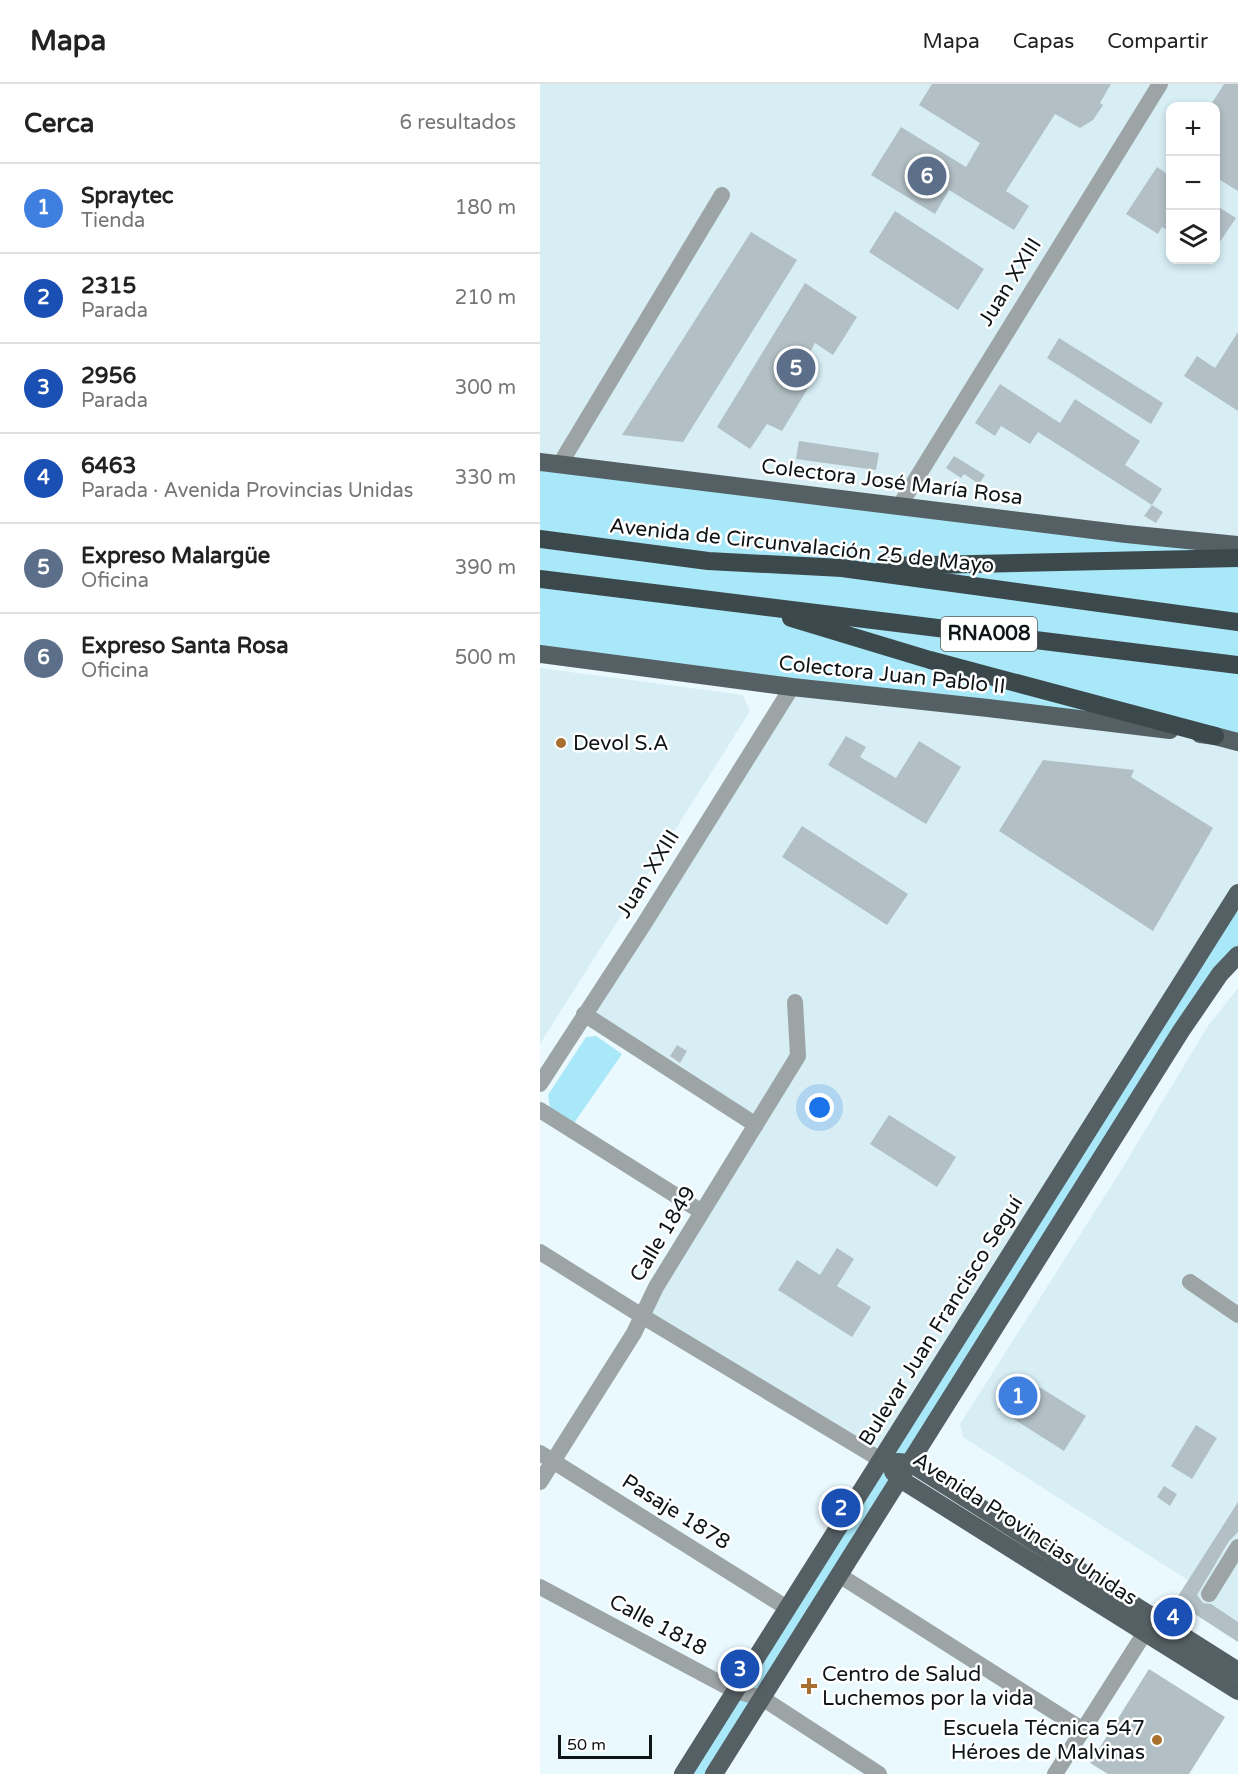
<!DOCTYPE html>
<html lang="es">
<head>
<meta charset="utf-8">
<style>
  :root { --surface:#fff; --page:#f6f6f6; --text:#222; --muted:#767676; --line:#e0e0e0; --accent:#a8702e }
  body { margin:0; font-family:"Varela Round",sans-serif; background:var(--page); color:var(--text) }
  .controls { position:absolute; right:18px; top:18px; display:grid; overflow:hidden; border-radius:12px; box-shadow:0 3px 9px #0003 }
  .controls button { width:54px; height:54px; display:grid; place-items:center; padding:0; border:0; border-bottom:2px solid var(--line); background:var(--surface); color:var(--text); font:30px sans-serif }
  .scale { position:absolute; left:18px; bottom:15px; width:94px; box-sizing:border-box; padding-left:6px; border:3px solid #0f1416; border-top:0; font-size:16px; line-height:21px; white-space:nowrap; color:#0f1416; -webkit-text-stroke:4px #fff; paint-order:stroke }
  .you { position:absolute; left:280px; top:1024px; width:21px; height:21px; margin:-15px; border:4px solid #fff; border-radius:50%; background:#1a73e8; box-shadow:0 0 0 9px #1a73e833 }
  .badge { display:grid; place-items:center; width:39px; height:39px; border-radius:50%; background:var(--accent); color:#fff; font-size:20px; font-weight:700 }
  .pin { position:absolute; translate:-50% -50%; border:3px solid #fff; box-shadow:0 2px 6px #0006 }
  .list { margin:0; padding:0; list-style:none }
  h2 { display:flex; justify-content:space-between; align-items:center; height:78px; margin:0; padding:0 24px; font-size:26px }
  h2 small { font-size:20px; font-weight:400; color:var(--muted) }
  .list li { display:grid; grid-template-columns:39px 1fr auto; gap:18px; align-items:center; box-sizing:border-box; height:90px; padding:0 24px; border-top:2px solid var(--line) }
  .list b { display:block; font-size:22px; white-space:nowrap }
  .list p { margin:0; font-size:20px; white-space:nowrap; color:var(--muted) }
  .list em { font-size:20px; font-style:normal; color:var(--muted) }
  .icon { flex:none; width:33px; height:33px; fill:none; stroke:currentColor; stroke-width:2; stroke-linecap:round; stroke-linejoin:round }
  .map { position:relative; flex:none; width:698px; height:1690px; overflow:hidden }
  header { display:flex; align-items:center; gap:36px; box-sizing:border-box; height:84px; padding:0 30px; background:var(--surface); border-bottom:2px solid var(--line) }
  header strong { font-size:28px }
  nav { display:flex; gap:33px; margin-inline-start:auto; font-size:21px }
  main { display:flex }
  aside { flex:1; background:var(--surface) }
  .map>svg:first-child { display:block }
  .built { fill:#d6eef4; fill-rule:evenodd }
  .green { fill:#a9e8f9 }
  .building { fill:#b2c0c5 }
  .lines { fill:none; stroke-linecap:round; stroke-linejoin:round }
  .minor { stroke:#9da4a5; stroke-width:16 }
  .major { stroke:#556064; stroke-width:18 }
  .highway { stroke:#3c494c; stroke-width:18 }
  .poi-dot { fill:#a8702e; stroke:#fff; stroke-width:2 }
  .labels { text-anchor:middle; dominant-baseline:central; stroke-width:5; stroke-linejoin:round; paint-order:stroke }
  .shield { fill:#fff; stroke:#575a5c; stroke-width:1.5 }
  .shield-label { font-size:20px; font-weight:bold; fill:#0f1416 }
  .street-label { font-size:21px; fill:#0f1416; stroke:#fff }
  .poi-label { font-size:21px; fill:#0f1416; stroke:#fff; text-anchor:start }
</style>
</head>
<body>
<header>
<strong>Mapa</strong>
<nav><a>Mapa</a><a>Capas</a><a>Compartir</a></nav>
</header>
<main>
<aside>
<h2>Cerca<small>6 resultados</small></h2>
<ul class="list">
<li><span class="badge" style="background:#3f7fe0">1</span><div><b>Spraytec</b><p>Tienda</p></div><em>180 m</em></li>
<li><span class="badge" style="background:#1a4fb4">2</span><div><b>2315</b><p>Parada</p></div><em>210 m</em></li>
<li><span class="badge" style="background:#1a4fb4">3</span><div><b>2956</b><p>Parada</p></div><em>300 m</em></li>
<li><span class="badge" style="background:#1a4fb4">4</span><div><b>6463</b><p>Parada · Avenida Provincias Unidas</p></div><em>330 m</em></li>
<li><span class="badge" style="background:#5c6f8a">5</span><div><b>Expreso Malargüe</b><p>Oficina</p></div><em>390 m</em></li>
<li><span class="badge" style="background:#5c6f8a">6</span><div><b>Expreso Santa Rosa</b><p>Oficina</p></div><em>500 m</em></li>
</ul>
</aside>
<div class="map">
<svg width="698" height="1690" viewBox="0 0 698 1690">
  <rect width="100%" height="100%" fill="#eaf9fe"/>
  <path class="built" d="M0 0H698V461L0 378ZM630 22H676V176H630Z
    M0 584 203 611 210 627 0 960Z
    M252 603 698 658V809L341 1376 102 1232 216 1041 44 930Z
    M698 904V1558L635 1517 648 1496 423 1353 420 1340 580 1088 668 942Z"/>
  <path class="green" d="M0 378 698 461V658L0 570Z
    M698 809V871L174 1690H143Z
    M56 952 82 970 34 1039 10 1024 8 1011 46 953Z"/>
  <path class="building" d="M392 0H571L560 19 563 21 553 36 540 44 515 30 466 107 489 122 474 146 409 106 395 130 331 91 361 43 426 83 440 59 379 21Z
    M684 0H698V107L675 93V22H670Z
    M617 83 630 92V148L622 143 618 150 586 130Z
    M675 121 696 134 675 165Z
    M355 127 444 185 418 226 329 168Z
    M211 148 257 176 143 358 82 351Z
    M265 199 317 233 293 271 275 259 264 279 272 284 273 296 242 347 227 340 210 365 177 343Z
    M698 248V327L644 292 657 272 675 284Z
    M519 254 623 319 611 340 507 274Z
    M460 300 520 339 535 315 600 357 585 381 622 405 612 421 498 348 490 360 461 342 455 352 435 339Z
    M259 357 339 369 336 386 256 375Z
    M414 372 445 391 439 400 424 390 421 394 406 384Z
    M612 421 623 428 616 439 604 432Z
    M306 652 326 663 320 673 356 694 379 657 421 683 386 740 288 681Z
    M503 676 594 686 591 693 673 744 613 847 459 747Z
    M262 742 368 810 347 841 242 773Z
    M137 961 147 967 140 979 130 972Z
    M349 1031 416 1073 397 1103 330 1060Z
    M297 1164 314 1175 297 1202 331 1223 312 1253 238 1206 257 1176 280 1191Z
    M480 1291 546 1332 524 1367 458 1325Z
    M656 1341 677 1354 652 1395 631 1382Z
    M624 1402 637 1410 630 1422 617 1413Z
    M698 1418V1448L689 1457 657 1511 663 1519 671 1520 698 1538V1558L635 1517Z
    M609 1585 685 1633 649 1690H568L550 1679Z"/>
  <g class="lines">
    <path class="minor" d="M20 380 182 111
      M360 421 620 0
      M44 930 216 1041
      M0 1000 104 840 252 603
      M0 1026 162 1128
      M0 1168 102 1232 341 1376
      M650 1198 698 1231
      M0 1369 247 1524
      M0 1398 94 1249 116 1203 258 972 255 918
      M299 1491 543 1646
      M0 1503 195 1607 222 1614 339 1690
      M669 1510 698 1463
      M515 1690 611 1539"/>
    <path class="major" d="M0 378 586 450 698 461
      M0 570 252 603 448 624 630 646
      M660 650 675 652 698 658
      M357 1378 370 1379 698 1587
      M353 1388 360 1395 698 1607
      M143 1690 698 809
      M174 1690 641 947 680 890 698 871"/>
    <path class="highway" d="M0 455 168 477 302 484 698 538
      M345 482 698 474
      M0 495 698 581
      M251 534 390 576 675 652"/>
  </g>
  <g class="poi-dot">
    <circle cx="21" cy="659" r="6"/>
    <path d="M266 1593h6v6h6v6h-6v6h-6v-6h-6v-6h6z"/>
    <circle cx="617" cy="1656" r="6"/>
  </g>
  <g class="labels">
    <rect class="shield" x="401" y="533" width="96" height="34" rx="4.5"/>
    <g class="shield-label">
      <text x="449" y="550">RNA008</text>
    </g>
    <g class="street-label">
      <text transform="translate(470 198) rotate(-58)">Juan XXIII</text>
      <text transform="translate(352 398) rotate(7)">Colectora José María Rosa</text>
      <text transform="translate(262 462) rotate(6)">Avenida de Circunvalación 25 de Mayo</text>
      <text transform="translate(352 591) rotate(6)">Colectora Juan Pablo II</text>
      <text transform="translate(108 790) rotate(-58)">Juan XXIII</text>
      <text transform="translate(123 1150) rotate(-59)">Calle 1849</text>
      <text transform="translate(401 1237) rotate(-58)">Bulevar Juan Francisco Seguí</text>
      <text transform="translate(136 1428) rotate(32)">Pasaje 1878</text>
      <text transform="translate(485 1445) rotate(33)">Avenida Provincias Unidas</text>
      <text transform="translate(118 1541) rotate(28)">Calle 1818</text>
    </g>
    <g class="poi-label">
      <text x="33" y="659">Devol S.A</text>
      <text x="282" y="1590">Centro de Salud<tspan x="282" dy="24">Luchemos por la vida</tspan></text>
      <text x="605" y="1644" text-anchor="end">Escuela Técnica 547<tspan x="605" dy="24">Héroes de Malvinas</tspan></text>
    </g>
  </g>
</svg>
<div class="controls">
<button>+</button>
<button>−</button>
<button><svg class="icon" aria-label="layers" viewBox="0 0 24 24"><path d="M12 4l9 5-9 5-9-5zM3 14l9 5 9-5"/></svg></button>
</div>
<div class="scale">50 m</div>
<div class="you"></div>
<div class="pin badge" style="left:478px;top:1312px;background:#3f7fe0">1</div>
<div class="pin badge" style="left:301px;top:1424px;background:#1a4fb4">2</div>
<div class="pin badge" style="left:200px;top:1585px;background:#1a4fb4">3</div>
<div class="pin badge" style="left:633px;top:1533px;background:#1a4fb4">4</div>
<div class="pin badge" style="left:256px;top:284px;background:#5c6f8a">5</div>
<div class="pin badge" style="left:387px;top:92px;background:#5c6f8a">6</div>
</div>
</main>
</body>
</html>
